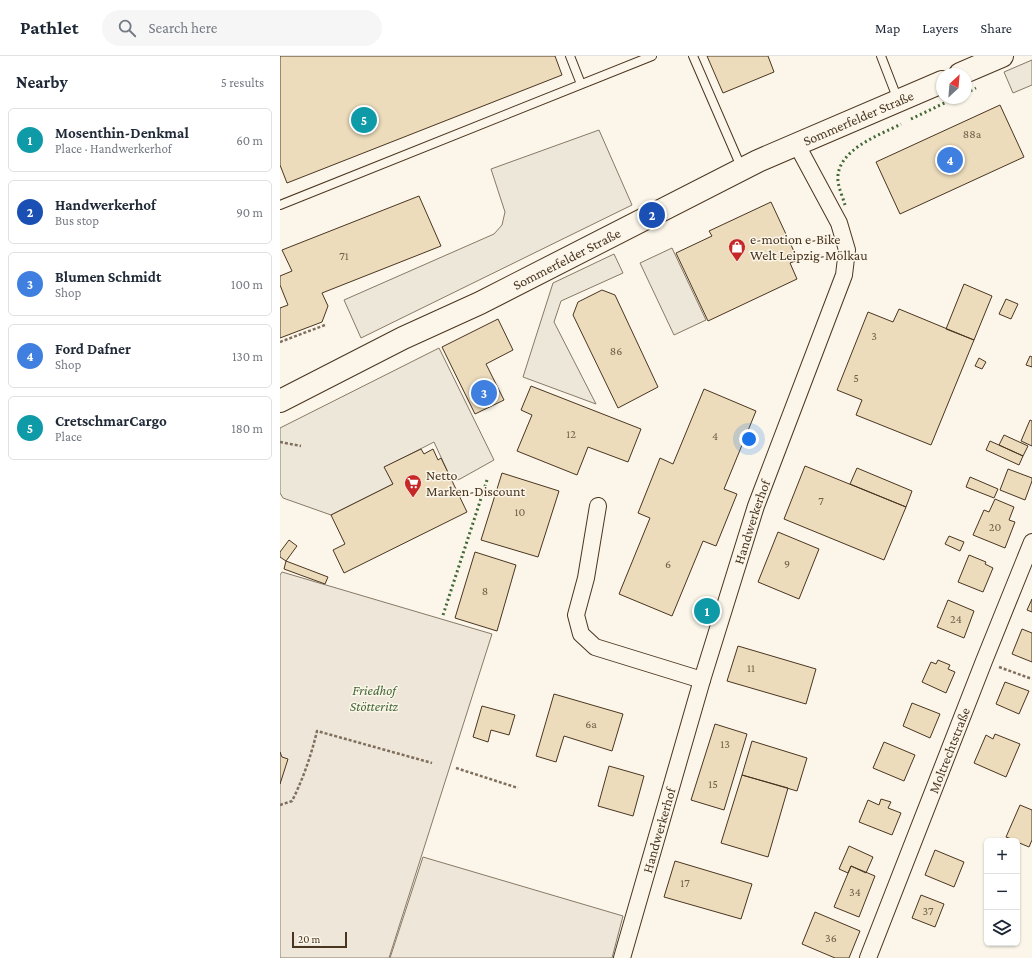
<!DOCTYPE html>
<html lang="en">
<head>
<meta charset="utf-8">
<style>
  :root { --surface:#fff; --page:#f6f6f7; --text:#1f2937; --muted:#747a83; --line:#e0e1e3; --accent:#c62828 }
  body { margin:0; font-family:"Crimson Pro",serif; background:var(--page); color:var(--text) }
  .controls { position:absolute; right:12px; bottom:12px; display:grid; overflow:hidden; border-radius:6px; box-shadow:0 1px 3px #0004 }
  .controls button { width:36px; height:36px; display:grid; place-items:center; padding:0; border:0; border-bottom:1px solid var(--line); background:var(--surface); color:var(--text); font:20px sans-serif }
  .compass { position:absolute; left:656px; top:12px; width:36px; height:36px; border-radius:50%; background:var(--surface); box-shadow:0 1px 3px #0004; rotate:26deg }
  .scale { position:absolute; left:12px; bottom:10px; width:55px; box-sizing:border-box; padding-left:4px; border:2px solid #4a3520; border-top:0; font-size:11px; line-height:14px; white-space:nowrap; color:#4a3520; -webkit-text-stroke:3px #fbf6e9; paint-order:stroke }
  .you { position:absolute; left:469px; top:383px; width:14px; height:14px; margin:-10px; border:3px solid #fff; border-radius:50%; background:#1a73e8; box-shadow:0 0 0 6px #1a73e833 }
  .badge { display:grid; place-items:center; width:26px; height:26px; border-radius:50%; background:var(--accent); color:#fff; font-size:13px; font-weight:700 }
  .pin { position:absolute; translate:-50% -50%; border:2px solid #fff; box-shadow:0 1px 4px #0006 }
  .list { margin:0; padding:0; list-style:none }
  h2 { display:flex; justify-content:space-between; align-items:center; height:52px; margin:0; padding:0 16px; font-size:17px }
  h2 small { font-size:13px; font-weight:400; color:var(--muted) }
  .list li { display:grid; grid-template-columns:26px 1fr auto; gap:12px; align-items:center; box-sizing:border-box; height:64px; margin:0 8px 8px; padding:0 8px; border:1px solid var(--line); border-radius:6px }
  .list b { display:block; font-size:15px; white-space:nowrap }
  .list p { margin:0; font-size:13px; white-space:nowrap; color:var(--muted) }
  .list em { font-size:13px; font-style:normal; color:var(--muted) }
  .icon { flex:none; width:22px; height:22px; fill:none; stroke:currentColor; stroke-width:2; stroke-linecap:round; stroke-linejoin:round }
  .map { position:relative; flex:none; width:752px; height:902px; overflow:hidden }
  header { display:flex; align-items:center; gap:24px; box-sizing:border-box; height:56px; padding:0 20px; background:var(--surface); border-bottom:1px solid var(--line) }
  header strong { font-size:19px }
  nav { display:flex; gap:22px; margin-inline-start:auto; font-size:14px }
  .search { width:280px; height:36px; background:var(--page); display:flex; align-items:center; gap:10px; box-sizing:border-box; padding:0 14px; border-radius:22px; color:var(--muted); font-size:15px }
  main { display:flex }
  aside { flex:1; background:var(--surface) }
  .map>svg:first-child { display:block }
  .green { fill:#ede6d9; stroke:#887966 }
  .parking { fill:#ede7d9; stroke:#887966 }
  .building { fill:#ecdcbc; stroke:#4a3520 }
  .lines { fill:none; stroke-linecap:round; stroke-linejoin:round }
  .service-casing { stroke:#4a3520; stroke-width:10 }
  .minor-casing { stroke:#4a3520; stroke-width:18 }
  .secondary-casing { stroke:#4a3520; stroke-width:24 }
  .path { stroke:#7f6f5c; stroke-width:2.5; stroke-dasharray:3 2; stroke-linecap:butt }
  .service { stroke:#fbf6e9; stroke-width:8 }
  .minor { stroke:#fbf6e9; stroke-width:16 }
  .secondary { stroke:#fbf6e9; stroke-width:22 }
  .hedge { stroke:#436837; stroke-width:3; stroke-dasharray:2 3; stroke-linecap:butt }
  .labels { text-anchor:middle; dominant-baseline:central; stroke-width:3; stroke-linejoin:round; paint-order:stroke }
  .number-label { font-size:12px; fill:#725f47 }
  .street-label { font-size:14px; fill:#4a3520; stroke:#fbf6e9 }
  .poi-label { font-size:14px; fill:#4a3520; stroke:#fbf6e9; text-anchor:start }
  .park-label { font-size:14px; font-style:italic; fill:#436837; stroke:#fbf6e9 }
</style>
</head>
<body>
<header>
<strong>Pathlet</strong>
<div class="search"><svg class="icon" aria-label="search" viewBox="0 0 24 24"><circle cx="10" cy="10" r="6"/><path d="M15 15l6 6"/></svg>Search here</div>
<nav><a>Map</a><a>Layers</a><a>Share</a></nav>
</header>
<main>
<aside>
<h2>Nearby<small>5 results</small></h2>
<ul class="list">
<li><span class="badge" style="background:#0f9aa8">1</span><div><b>Mosenthin-Denkmal</b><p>Place · Handwerkerhof</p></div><em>60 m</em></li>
<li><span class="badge" style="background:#1a4fb4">2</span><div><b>Handwerkerhof</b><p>Bus stop</p></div><em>90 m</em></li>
<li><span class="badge" style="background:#3f7fe0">3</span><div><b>Blumen Schmidt</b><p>Shop</p></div><em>100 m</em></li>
<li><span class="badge" style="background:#3f7fe0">4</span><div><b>Ford Dafner</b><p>Shop</p></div><em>130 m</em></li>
<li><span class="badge" style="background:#0f9aa8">5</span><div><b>CretschmarCargo</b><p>Place</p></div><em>180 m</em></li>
</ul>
</aside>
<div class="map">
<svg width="752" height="902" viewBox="0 0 752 902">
  <rect width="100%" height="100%" fill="#fbf6e9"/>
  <path class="green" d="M2 516 212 578 109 902H0V519Z
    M143 801 343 860 332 902H110Z"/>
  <path class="parking" d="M752 4V29L733 37 724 16Z
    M319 74 352 149 81 282 64 244 214 178 222 169 225 156 211 113Z
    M392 192 426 264 394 279 360 207Z
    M334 198 343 217 281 245 274 266 316 348 243 321 273 227Z
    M159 292 214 404 180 423 172 425 154 386 105 411 113 428 51 459 3 442 0 437V372Z"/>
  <path class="building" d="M0 0H275L282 19 7 127 0 109Z
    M427 0H488L494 16 443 37Z
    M720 49 744 101 620 158 596 106Z
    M139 140 161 190 42 237 48 250 42 266 0 282V252L8 249 0 229V220L12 215 2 194Z
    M491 146 518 204 510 207 517 223 428 265 396 197 432 180 429 175Z
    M684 228 712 240 694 284 666 273Z
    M322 234 335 239 378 331 338 352 293 259 298 246Z
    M726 243 738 248 731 263 719 258Z
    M619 253 694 284 651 389 576 359 582 344 557 334 588 256 613 266Z
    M218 263 233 294 206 308 224 344 195 358 162 291Z
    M750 300 752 301V311L746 309Z
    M699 302 706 306 702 313 695 310Z
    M251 330 361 373 348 406 308 391 297 419 237 395 252 359 241 354Z
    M424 333 476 355 444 433 457 438 436 490 423 485 392 560 339 538 370 462 358 457 380 402 393 408Z
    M750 364 752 365V390L741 385Z
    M724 379 748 390 743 400 719 389Z
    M710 385 743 400 739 409 706 394Z
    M141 393 144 398 153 393 158 404 161 402 187 456 64 517 53 494 65 488 51 459 113 428 104 411Z
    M525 410 626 451 604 504 504 463Z
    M577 412 632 435 626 451 570 428Z
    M728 413 752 422V425L745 444 720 434Z
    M222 417 279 435 258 501 201 484Z
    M690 421 718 433 714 442 686 431Z
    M715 443 734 451 729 464 735 466 725 492 693 479 704 454 709 456Z
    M498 476 539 493 519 543 478 526Z
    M669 480 684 486 680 495 665 488Z
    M9 484 17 490 6 505 0 501V496Z
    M195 496 236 509 217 575 175 562Z
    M689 499 706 506 705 508 713 512 703 536 678 526Z
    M6 505 48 521 45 528 4 513Z
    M752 543V556L747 554Z
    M668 544 694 555 684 582 657 571Z
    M742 573 752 577V606L732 598Z
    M458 590 536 613 526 648 447 625Z
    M658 604 670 609 668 613 675 616 666 637 642 626 651 606 656 608Z
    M725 626 749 635 739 658 716 648Z
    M274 638 343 658 332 695 284 680 276 706 256 700Z
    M632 647 660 658 650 682 623 670Z
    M202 650 235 659 229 679 211 674 208 686 193 681Z
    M435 668 467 678 444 754 411 744Z
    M715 678 740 688 726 721 694 707 706 679 713 683Z
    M472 685 527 702 517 735 462 719Z
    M604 686 635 699 624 725 593 712Z
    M0 696 2 701 8 703 0 728Z
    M329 710 364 720 353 760 318 750Z
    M462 719 508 732 488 801 441 787Z
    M601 743 611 746 608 752 621 757 612 779 579 766 588 744 599 749Z
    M740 749 752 754V784L749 791 737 786V785L726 781Z
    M569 790 593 801 586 817 571 810 568 817 559 813Z
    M655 794 684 806 674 831 645 819Z
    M395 805 472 828 461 863 384 841Z
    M571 810 595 820 579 861 554 851Z
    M641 839 664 848 655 871 632 862Z
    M535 856 580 875 569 902H555L522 888Z"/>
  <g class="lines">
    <g class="service-casing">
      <path id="service" d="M290 0 301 28
        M413 0 462 113
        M601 0 618 44
        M0 149 372 0"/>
    </g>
    <g class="minor-casing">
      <g id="minor">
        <path d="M318 450 306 522 296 559 301 578 315 591 422 624"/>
        <path id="s1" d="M342 902 422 624 476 450 564 219 567 194 559 167 517 89"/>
        <path id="s2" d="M588 902 704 605 752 486"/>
      </g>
    </g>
    <g class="secondary-casing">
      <g id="secondary">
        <path d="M680 18 722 0"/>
        <path id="s3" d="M0 345 123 282 200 247 478 105 662 26"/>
      </g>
    </g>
    <path class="path" d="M0 286 45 269
      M0 386 21 390
      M719 611 752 623
      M176 712 238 732
      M0 749 12 745C23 723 31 700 37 675L152 707"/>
    <use href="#service" class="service"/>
    <use href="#minor" class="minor"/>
    <use href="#secondary" class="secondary"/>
    <path class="hedge" d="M686 37 696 32
      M631 63 675 42
      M565 149C563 142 559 133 558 125 555 94 600 79 621 68
      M163 559 207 424"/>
  </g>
  <defs>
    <g id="shop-pin" transform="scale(0.9)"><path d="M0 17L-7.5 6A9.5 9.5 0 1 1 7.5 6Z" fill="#c62828" stroke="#fbf6e9"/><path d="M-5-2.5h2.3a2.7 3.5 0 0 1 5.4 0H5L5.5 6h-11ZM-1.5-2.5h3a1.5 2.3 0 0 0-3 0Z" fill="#fff"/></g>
    <g id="supermarket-pin" transform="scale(0.9)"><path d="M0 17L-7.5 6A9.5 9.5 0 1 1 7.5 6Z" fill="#c62828" stroke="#fbf6e9"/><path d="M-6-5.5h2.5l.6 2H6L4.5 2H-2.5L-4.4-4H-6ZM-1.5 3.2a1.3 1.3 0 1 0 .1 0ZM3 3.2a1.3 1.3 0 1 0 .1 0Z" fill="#fff"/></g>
  </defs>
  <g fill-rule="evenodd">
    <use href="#shop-pin" x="457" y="191"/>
    <use href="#supermarket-pin" x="133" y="427"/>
  </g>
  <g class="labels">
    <g class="number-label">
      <text x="692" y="78">88a</text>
      <text x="64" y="200">71</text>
      <text x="594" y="280">3</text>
      <text x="336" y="295">86</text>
      <text x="576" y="322">5</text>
      <text x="291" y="378">12</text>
      <text x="435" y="380">4</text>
      <text x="541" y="445">7</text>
      <text x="240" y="456">10</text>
      <text x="715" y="471">20</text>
      <text x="388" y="508">6</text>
      <text x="507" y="508">9</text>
      <text x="205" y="535">8</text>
      <text x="676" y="563">24</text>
      <text x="471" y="612">11</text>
      <text x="311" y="668">6a</text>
      <text x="445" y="688">13</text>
      <text x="433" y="728">15</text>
      <text x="405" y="827">17</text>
      <text x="575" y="836">34</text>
      <text x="648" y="855">37</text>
      <text x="551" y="882">36</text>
    </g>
    <g class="street-label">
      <text stroke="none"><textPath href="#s3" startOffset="644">Sommerfelder Straße</textPath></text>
      <text stroke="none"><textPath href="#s3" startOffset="320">Sommerfelder Straße</textPath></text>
      <text stroke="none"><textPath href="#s1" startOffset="455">Handwerkerhof</textPath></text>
      <text stroke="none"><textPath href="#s2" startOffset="223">Moltrechtstraße</textPath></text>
      <text stroke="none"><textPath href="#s1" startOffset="133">Handwerkerhof</textPath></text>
    </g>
    <g class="poi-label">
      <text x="470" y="183">e-motion e-Bike<tspan x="470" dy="16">Welt Leipzig-Mölkau</tspan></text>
      <text x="146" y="419">Netto<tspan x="146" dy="16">Marken-Discount</tspan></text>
    </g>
    <g class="park-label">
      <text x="94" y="634">Friedhof<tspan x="94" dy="16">Stötteritz</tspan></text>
    </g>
  </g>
</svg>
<div class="controls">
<button>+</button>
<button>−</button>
<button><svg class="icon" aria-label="layers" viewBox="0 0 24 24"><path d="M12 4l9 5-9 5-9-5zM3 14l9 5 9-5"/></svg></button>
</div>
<svg class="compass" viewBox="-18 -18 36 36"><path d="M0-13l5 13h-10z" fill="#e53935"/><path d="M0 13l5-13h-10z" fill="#747a83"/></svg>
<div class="scale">20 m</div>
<div class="you"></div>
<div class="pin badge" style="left:427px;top:555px;background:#0f9aa8">1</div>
<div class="pin badge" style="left:372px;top:159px;background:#1a4fb4">2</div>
<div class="pin badge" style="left:204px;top:337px;background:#3f7fe0">3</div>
<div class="pin badge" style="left:670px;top:104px;background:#3f7fe0">4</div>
<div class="pin badge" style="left:84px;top:64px;background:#0f9aa8">5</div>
</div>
</main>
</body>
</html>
